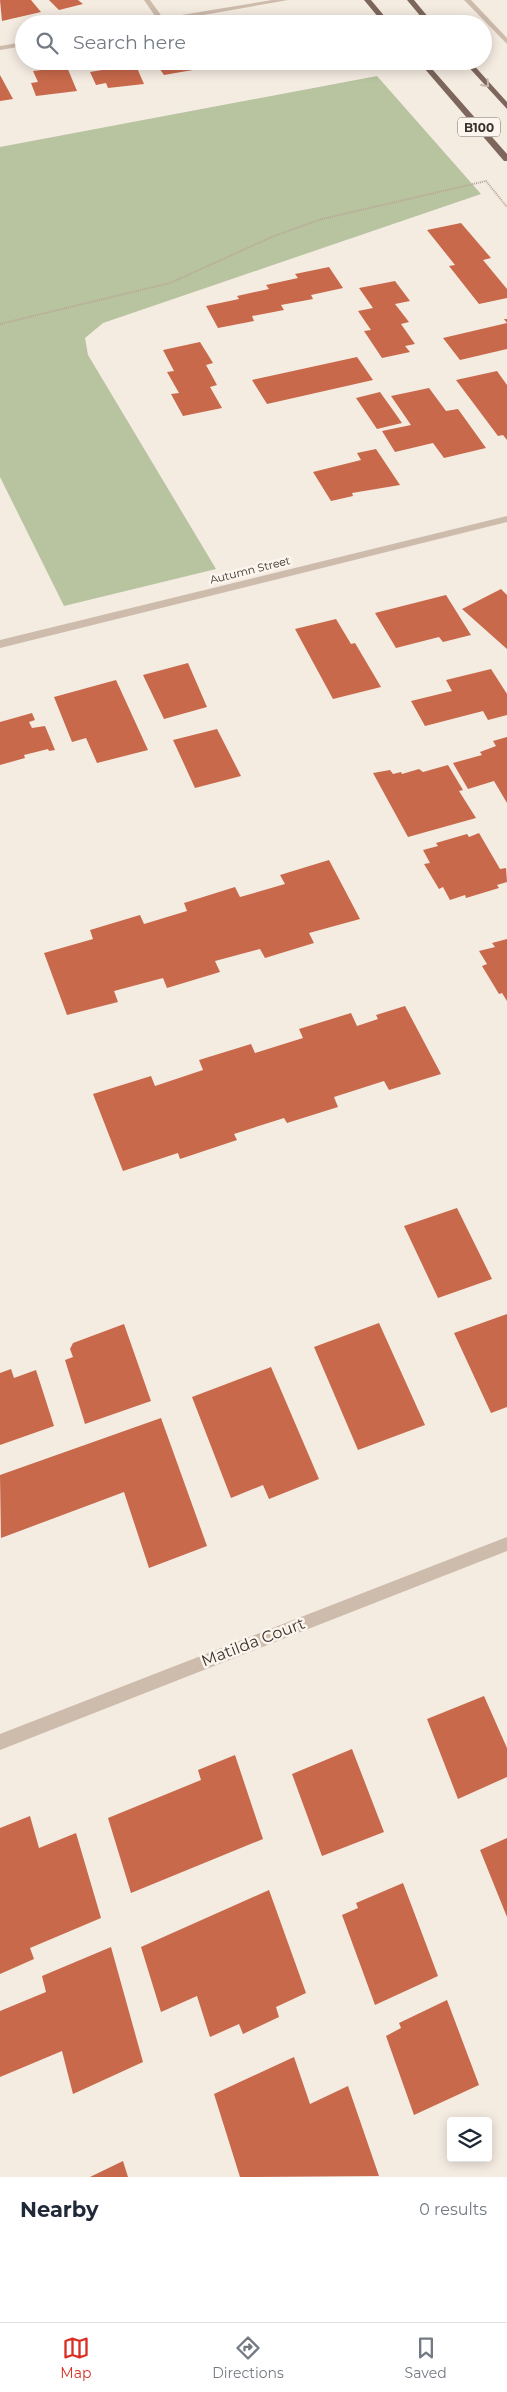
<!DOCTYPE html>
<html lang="en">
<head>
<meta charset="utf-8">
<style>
  :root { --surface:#fff; --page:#f2f2f3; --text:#1f2937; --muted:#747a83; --line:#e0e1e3; --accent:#d93025 }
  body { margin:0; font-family:Montserrat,sans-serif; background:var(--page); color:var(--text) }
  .controls { position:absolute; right:15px; bottom:15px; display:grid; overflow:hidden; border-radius:5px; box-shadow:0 2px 12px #0003 }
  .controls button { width:45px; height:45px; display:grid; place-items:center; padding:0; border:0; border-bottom:1px solid var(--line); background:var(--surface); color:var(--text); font:25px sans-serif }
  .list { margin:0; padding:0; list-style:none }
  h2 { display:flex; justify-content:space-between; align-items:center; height:65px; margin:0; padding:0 20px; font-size:21px }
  h2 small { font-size:16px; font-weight:400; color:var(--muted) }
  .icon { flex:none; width:28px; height:28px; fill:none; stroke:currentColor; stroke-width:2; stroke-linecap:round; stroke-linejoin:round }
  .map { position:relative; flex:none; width:507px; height:2177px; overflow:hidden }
  .search { position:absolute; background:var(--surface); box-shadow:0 2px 12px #0003; left:15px; right:15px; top:15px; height:55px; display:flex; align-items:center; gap:12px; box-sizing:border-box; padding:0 18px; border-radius:28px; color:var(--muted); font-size:19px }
  .sheet { height:145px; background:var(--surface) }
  nav { display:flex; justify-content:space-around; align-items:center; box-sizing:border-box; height:70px; border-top:1px solid var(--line); background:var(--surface); font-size:14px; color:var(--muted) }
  nav a { display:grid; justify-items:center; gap:2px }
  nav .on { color:var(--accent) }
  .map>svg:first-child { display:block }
  .green { fill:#b8c4a0 }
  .building { fill:#c8694b }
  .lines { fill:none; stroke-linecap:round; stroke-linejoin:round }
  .path { stroke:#b9a596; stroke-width:2; stroke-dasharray:1 1; stroke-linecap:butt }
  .street { fill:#cdbbac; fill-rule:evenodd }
  .primary { fill:#7d675c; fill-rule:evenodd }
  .oneway { stroke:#c2b5ac }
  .labels { text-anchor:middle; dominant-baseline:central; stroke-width:5; stroke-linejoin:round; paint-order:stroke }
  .far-street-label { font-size:11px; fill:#3b302b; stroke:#fbf5ee }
  .shield { fill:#fbf5ee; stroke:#756b66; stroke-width:1 }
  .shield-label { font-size:12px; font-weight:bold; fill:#3b302b }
  .near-street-label { font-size:16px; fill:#3b302b; stroke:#fbf5ee }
</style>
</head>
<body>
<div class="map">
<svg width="507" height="2177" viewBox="0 0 507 2177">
  <rect width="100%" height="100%" fill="#f4ebe1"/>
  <path class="green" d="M377 76 481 194 103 323 85 338 88 355 216 569 64 606 0 477V147Z"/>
  <path class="building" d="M0 0H31L41 12 2 21Z
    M49 0H78L83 4 59 10Z
    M98 61H134L144 84 108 88 106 83 96 85 90 72 102 70Z
    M154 61H206L210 67 164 75Z
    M226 61H258L259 63H226Z
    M67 67 77 91 36 96 31 83 38 82 33 71Z
    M0 75 13 99 0 101Z
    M461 223 491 258 483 260 507 289V298L479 304 449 266 455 265 427 230Z
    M329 267 343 288 311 295 313 299 281 305 284 310 252 316 254 321 218 328 206 306 239 299 237 296 269 289 266 285 298 278 295 274Z
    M395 281 410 301 395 304 409 322 401 324 415 344 405 346 410 352 382 358 364 331 371 330 358 311 373 308 359 288Z
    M504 319H507V349L460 360 443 338 507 323Z
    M200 342 213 363 206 365 217 385 210 387 222 408 183 416 171 394 179 393 167 372 174 371 163 350Z
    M357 357 373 380 267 404 252 380Z
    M497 371 507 385V440L503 435 498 436 456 380Z
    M429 388 446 411 458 409 486 448 444 458 433 443 395 452 382 431 411 425 391 396Z
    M380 392 402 423 377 429 356 398Z
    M376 449 400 485 352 493 353 496 331 501 313 472 361 460 357 453Z
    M501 589 507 595V649L462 609Z
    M446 595 471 635 443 642 439 637 396 648 375 613Z
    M336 619 351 644 355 643 381 687 333 699 295 629Z
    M188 663 207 707 164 719 143 675Z
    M491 669 507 694V715L488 720 483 711 425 726 411 701 452 691 446 680Z
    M116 680 148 750 97 763 86 738 72 742 54 697Z
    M32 713 35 720 29 722 32 728 45 726 55 750 49 751 48 749 24 755 25 758 0 765V722Z
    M217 729 241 776 195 788 173 740Z
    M507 737V803L494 781 468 789 453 763 482 755 480 752 496 746 493 741Z
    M448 765 463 790 459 791 476 818 408 837 373 773 390 770 393 774 401 772 402 774 419 769 423 772Z
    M479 833 500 869 506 868 507 882 497 885 499 888 466 898 465 895 450 900 443 887 439 889 424 864 430 863 423 850 438 846 436 843 467 834 469 837Z
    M329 860 360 919 309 933 314 943 265 958 260 949 215 961 220 972 167 988 163 978 114 991 118 1002 67 1015 44 953 93 939 90 930 140 915 144 924 187 911 184 903 235 887 240 897 285 884 280 875Z
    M507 939V1001L502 993 499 994 482 966 487 964 479 951 495 947 492 943Z
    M405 1006 441 1074 389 1090 384 1081 334 1097 338 1107 287 1123 284 1118 234 1134 237 1140 180 1159 178 1153 123 1171 93 1094 151 1076 155 1086 203 1070 199 1060 251 1044 255 1053 303 1038 299 1029 351 1013 357 1026 378 1019 376 1015Z
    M457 1208 492 1279 438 1298 404 1226Z
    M507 1314V1407L491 1413 454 1333Z
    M379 1323 425 1425 358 1450 314 1347Z
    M124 1324 151 1401 85 1424 65 1360 73 1357 70 1349 73 1343Z
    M271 1367 319 1479 269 1499 263 1485 231 1498 192 1397Z
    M11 1369 14 1378 36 1370 54 1426 0 1445V1373Z
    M161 1418 207 1546 149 1568 124 1492 1 1538 0 1475Z
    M484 1696 507 1748V1777L458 1799 427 1719Z
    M352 1749 384 1832 322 1856 292 1774Z
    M235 1755 263 1839 131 1893 108 1818 201 1780 198 1770Z
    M30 1816 39 1848 76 1833 101 1918 30 1948 34 1959 0 1974V1828Z
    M507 1838V1917L480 1850Z
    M403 1883 438 1976 375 2005 342 1915 358 1908 356 1903Z
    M269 1890 306 1993 276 2007 279 2017 243 2034 239 2024 210 2037 197 1996 161 2012 141 1947Z
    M111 1947 143 2062 73 2094 62 2051 0 2077V2011L46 1992 42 1976Z
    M447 2000 479 2085 414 2115 386 2036 401 2028 399 2023Z
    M294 2057 310 2104 348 2086 379 2176 240 2177 214 2094Z
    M123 2161 128 2177H90Z"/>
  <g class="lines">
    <path class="path" d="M0 324 170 283 274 236 322 219 486 181 507 207"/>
    <path class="street" d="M144 0H150L163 18 272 0H288L153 24H136L157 19Z
      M464 0H471L507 38V44Z
      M24 42V46L0 50V46Z
      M507 516V522L0 648V640Z
      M507 1537V1551L0 1750V1734Z"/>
    <path class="primary" d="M364 0H371L391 24H384Z
      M407 0H414L434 24H427Z
      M418 61H425L507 154V161H504Z
      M463 61H470L507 102V109Z"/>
  </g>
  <defs><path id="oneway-chevron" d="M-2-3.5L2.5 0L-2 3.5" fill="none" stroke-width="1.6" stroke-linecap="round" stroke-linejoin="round" transform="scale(1.25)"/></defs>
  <use class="oneway" href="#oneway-chevron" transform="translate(486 84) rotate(48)"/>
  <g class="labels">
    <g class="far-street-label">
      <text transform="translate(250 570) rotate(-14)">Autumn Street</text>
    </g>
    <rect class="shield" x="458" y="117.5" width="42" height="19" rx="4"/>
    <g class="shield-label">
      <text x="479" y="127">B100</text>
    </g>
    <g class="near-street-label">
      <text transform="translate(253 1642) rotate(-21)">Matilda Court</text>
    </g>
  </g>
</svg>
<div class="controls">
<button><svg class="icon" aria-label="layers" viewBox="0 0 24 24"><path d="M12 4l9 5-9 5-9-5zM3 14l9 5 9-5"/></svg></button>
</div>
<div class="search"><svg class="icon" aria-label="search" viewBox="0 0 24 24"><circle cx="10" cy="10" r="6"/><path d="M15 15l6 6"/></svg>Search here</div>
</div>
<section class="sheet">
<h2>Nearby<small>0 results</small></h2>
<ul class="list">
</ul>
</section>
<nav>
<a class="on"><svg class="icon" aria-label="map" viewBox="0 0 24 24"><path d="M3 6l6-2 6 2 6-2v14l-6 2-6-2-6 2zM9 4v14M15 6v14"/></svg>Map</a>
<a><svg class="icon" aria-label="directions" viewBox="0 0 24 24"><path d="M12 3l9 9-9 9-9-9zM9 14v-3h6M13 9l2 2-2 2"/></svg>Directions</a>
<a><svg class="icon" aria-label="saved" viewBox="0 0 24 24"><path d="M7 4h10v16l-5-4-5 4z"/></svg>Saved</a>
</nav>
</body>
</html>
